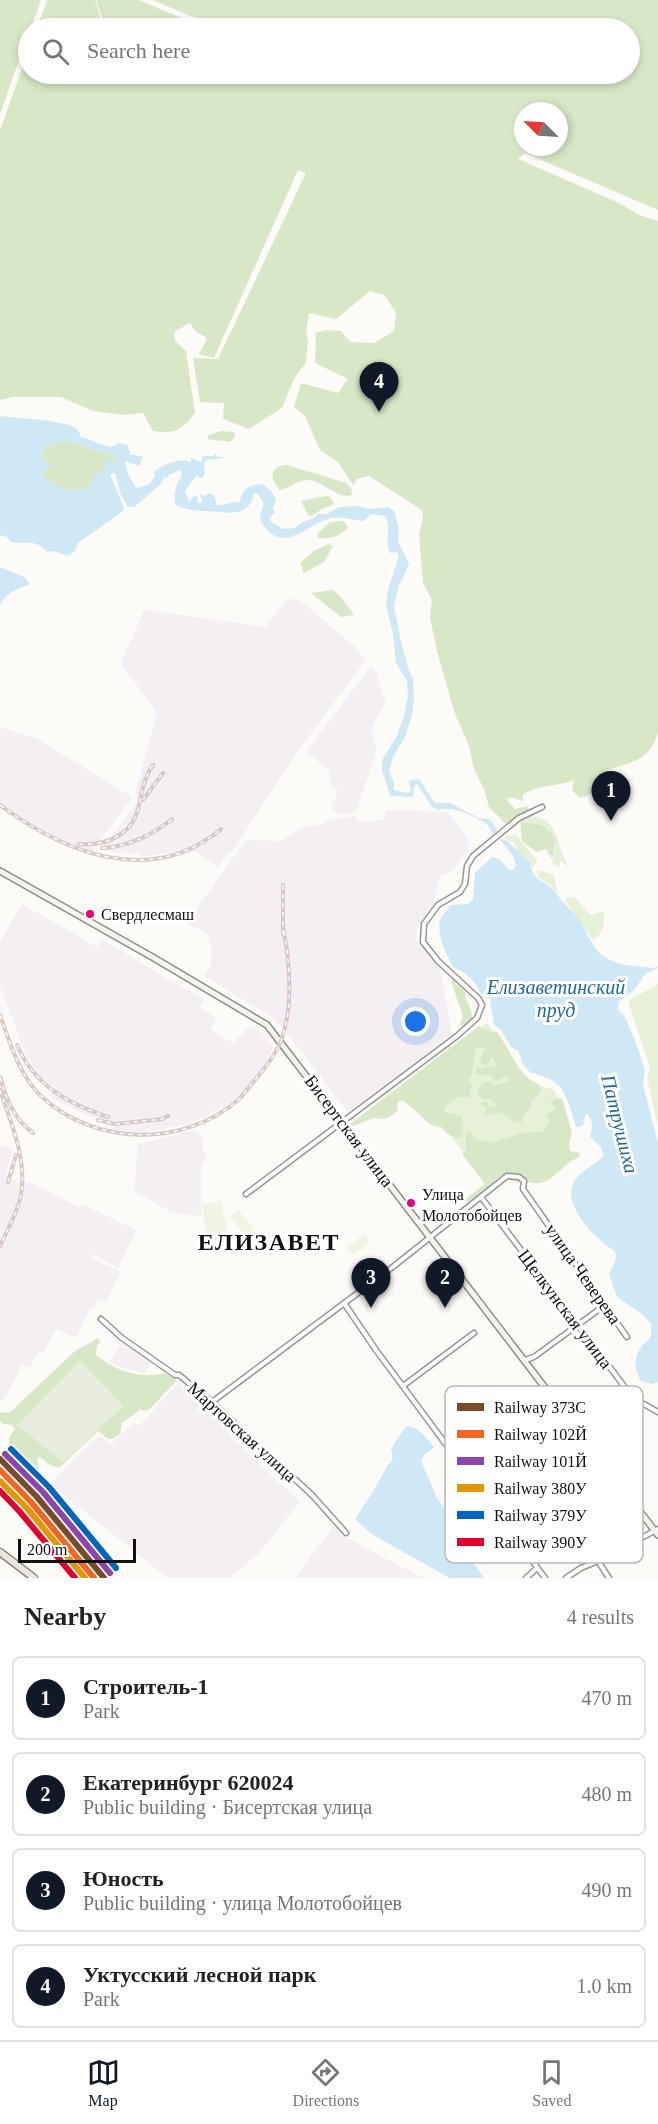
<!DOCTYPE html>
<html lang="en">
<head>
<meta charset="utf-8">
<style>
  :root { --surface:#fff; --page:#f6f6f6; --text:#222; --muted:#767676; --line:#e0e0e0; --accent:#111827 }
  body { margin:0; font-family:"Times New Roman",serif; background:var(--page); color:var(--text) }
  .compass { position:absolute; left:514px; top:102px; width:54px; height:54px; border-radius:50%; background:var(--surface); box-shadow:0 3px 9px #0003; rotate:294deg }
  .scale { position:absolute; left:18px; bottom:15px; width:118px; box-sizing:border-box; padding-left:6px; border:3px solid #111; border-top:0; font-size:16px; line-height:21px; white-space:nowrap; color:#111; -webkit-text-stroke:4px #fff; paint-order:stroke }
  .you { position:absolute; left:416px; top:1022px; width:21px; height:21px; margin:-15px; border:4px solid #fff; border-radius:50%; background:#1a73e8; box-shadow:0 0 0 9px #1a73e833 }
  .badge { display:grid; place-items:center; width:39px; height:39px; border-radius:50%; background:var(--accent); color:#fff; font-size:20px; font-weight:700 }
  .pin { position:absolute; translate:-50% -50px; filter:drop-shadow(0 2px 3px #0008) }
  .pin::after { content:''; position:absolute; top:32px; width:21px; height:18px; background:inherit; clip-path:polygon(0 0,100% 0,50% 100%) }
  .list { margin:0; padding:0; list-style:none }
  h2 { display:flex; justify-content:space-between; align-items:center; height:78px; margin:0; padding:0 24px; font-size:26px }
  h2 small { font-size:20px; font-weight:400; color:var(--muted) }
  .list li { display:grid; grid-template-columns:39px 1fr auto; gap:18px; align-items:center; box-sizing:border-box; height:84px; margin:0 12px 12px; padding:0 12px; border:2px solid var(--line); border-radius:9px }
  .list b { display:block; font-size:22px; white-space:nowrap }
  .list p { margin:0; font-size:20px; white-space:nowrap; color:var(--muted) }
  .list em { font-size:20px; font-style:normal; color:var(--muted) }
  .icon { flex:none; width:33px; height:33px; fill:none; stroke:currentColor; stroke-width:2; stroke-linecap:round; stroke-linejoin:round }
  .map { position:relative; flex:none; width:658px; height:1578px; overflow:hidden }
  .search { position:absolute; background:var(--surface); box-shadow:0 3px 9px #0003; left:18px; right:18px; top:18px; height:66px; display:flex; align-items:center; gap:15px; box-sizing:border-box; padding:0 21px; border-radius:33px; color:var(--muted); font-size:22px }
  .sheet { height:462px; background:var(--surface) }
  nav { display:flex; justify-content:space-around; align-items:center; box-sizing:border-box; height:84px; border-top:2px solid var(--line); background:var(--surface); font-size:16px; color:var(--muted) }
  nav a { display:grid; justify-items:center; gap:3px }
  nav .on { color:var(--accent) }
  .map>svg:first-child { display:block }
  .industrial { fill:#f4eff2 }
  .green { fill:#e7f1d8 }
  .forest { fill:#d8e8c7; fill-rule:evenodd }
  .cemetery { fill:#e9eddc }
  .pitch { fill:#f0f5e2 }
  .water { fill:#cfe8f5; fill-rule:evenodd }
  .lines { fill:none; stroke-linecap:round; stroke-linejoin:round }
  .stream { stroke:#cfe8f5; stroke-width:1.5 }
  .street-casing { stroke:#979695; stroke-width:7 }
  .secondary-casing { stroke:#8d8d8b; stroke-width:8 }
  .primary-casing { stroke:#848482; stroke-width:9 }
  .street { stroke:#fffefe; stroke-width:4 }
  .secondary { stroke:#f5f4ec; stroke-width:5 }
  .primary { stroke:#ece7dc; stroke-width:6 }
  .rail-casing { stroke:#d8c7c7; stroke-width:4 }
  .rail { stroke:#fff; stroke-width:1.5; stroke-dasharray:4.5; stroke-linecap:butt }
  .rail-1-casing { stroke:#fff; stroke-width:10 }
  .rail-2-casing { stroke:#fff; stroke-width:10 }
  .rail-3-casing { stroke:#fff; stroke-width:10 }
  .rail-4-casing { stroke:#fff; stroke-width:10 }
  .rail-5-casing { stroke:#fff; stroke-width:10 }
  .rail-6-casing { stroke:#fff; stroke-width:10 }
  .rail-1 { stroke:#7a4b2a; stroke-width:6 }
  .rail-2 { stroke:#f26522; stroke-width:6 }
  .rail-3 { stroke:#8e44ad; stroke-width:6 }
  .rail-4 { stroke:#e09702; stroke-width:6 }
  .rail-5 { stroke:#0065bd; stroke-width:6 }
  .rail-6 { stroke:#e4002b; stroke-width:6 }
  .bus-dot { fill:#e5007d; stroke:#fff; stroke-width:2 }
  .labels { text-anchor:middle; dominant-baseline:central; stroke-width:6; stroke-linejoin:round; paint-order:stroke }
  .bus-label { font-size:16px; fill:#111; stroke:#fff; text-anchor:start }
  .street-label { font-size:18px; fill:#111; stroke:#fff }
  .water-label { font-size:20px; font-style:italic; fill:#1f699e; stroke:#fff }
  .district-label { font-size:24px; font-weight:bold; letter-spacing:1.5px; fill:#111; stroke:#fff }
  .key { fill:#fff; stroke:#b8b8b8; stroke-width:1.5 }
  .key-label { font-size:16px; fill:#111 }
</style>
</head>
<body>
<div class="map">
<svg width="658" height="1578" viewBox="0 0 658 1578">
  <rect width="100%" height="100%" fill="#fcfbf7"/>
  <path class="industrial" d="M297 598 356 648 366 660 298 751 232 852 229 851 218 867 195 851 178 857 176 852 141 857 140 854 104 851V841L111 838 137 802 136 790 157 713 121 664 144 610 266 627 285 601Z
    M371 666 377 674 381 691 386 702 371 728 377 751 355 813 338 814 331 807 338 791 331 784 330 771 306 752Z
    M0 727 37 739 129 795 131 799 89 855 0 809Z
    M387 810 447 812 466 836 469 850 453 870 440 876 433 905 417 929 416 940 440 968 452 1034 349 1114 305 1056 273 1018 204 976 211 966V943L207 933 186 923 246 840 282 841 303 827 322 824 332 819 356 816 357 822 384 820Z
    M22 904 97 947 102 939 168 979 204 999 200 1008 216 1018 210 1029 233 1043 246 1030 253 1026 263 1034 273 1048 263 1068 236 1100 189 1124 144 1132 115 1130V1121L88 1116 50 1097 56 1087 40 1077 26 1054 0 987V942Z
    M196 1130 204 1141 202 1144 206 1157 201 1166V1216L171 1212 134 1191 138 1144Z
    M0 1145 13 1149 6 1174 18 1182H31L80 1208 82 1204 136 1230 118 1268 93 1254 91 1258 121 1272 106 1302 98 1299 93 1309 90 1308 76 1338 57 1329 42 1354 38 1352 30 1368 22 1365 6 1396 0 1403Z
    M122 1343 152 1363 144 1373 117 1366 109 1362Z
    M178 1383 235 1431 230 1437 300 1501 260 1552 230 1578H168L59 1491 51 1483 100 1435 110 1445 134 1422 139 1426Z
    M335 1524 341 1535 423 1578H295Z"/>
  <path class="green" d="M531 815 548 821 556 835 568 868 561 860 559 868 552 864 556 838 544 825 520 821Z
    M506 835H516L538 861 533 867 529 860 520 855 514 843 504 839Z
    M537 870 553 874 558 894 551 886 539 878Z
    M574 897 591 915 604 911C605 923 603 934 593 940 588 933 566 904 565 899Z
    M658 984V1127L647 1077 650 1067 628 1001Z
    M487 1023 530 1082 554 1090 569 1120V1128L486 1183 410 1082Z"/>
  <path class="forest" d="M0 0H41L31 28H28V35L0 114Z
    M47 0H95L104 28H37Z
    M96 0H139L206 28H106Z
    M152 0H658V210L525 153 518 159 619 203 639 215 658 221V732C650 761 632 762 606 770L608 788 580 798 572 790 574 780C557 787 537 784 523 795V801L511 797 506 799 515 809 527 806 529 809 525 814 506 824 489 807 484 789 474 769 469 746 454 711 437 651 430 617 432 600 423 583 419 534 423 519 422 510 369 476 357 479 353 485 338 462 320 450 305 416 294 407 301 383 338 393 348 379 315 363 316 333 325 330 341 331 350 342 374 343 394 331 396 312 384 295 370 291 336 319 309 313 306 331 308 341 306 362 294 379 282 408 249 429 223 419 224 403 200 402 193 358 218 359 306 173 298 170 214 358 199 354 207 338 195 331 190 323 174 332 175 341 186 351 195 413C181 431 175 434 153 431L143 413 125 415 93 411 61 397H14L0 400V130L28 52V74H311L336 84 347 82 325 74H630V28H220ZM523 111H559V147H523Z
    M221 431 233 432 236 435 230 442C222 440 215 441 207 439L209 435Z
    M65 441C80 443 101 455 114 454L118 463 93 477 92 483 83 490 74 489 68 491 42 477 43 447Z
    M287 465 343 482C349 484 352 488 352 495 337 500 323 480 307 480 296 480 289 489 280 490 269 479 269 466 287 465Z
    M326 496 330 497 334 504 322 509 312 516 308 515 301 501Z
    M343 521 348 527C340 537 331 539 318 538L317 534 330 522Z
    M329 544 333 546 324 562 304 573 300 563 314 551Z
    M333 590 340 596 354 615 341 617 311 593Z
    M520 821 543 825 556 838 552 859 546 849 536 852 522 841Z
    M454 979 456 985 460 986 465 992C465 1002 473 1008 472 1019L462 1028 460 1023 463 1016 452 984V980Z
    M479 1026 483 1030 497 1032C508 1046 514 1065 527 1077 531 1081 535 1082 539 1085L541 1091 531 1102 530 1109 524 1114 521 1123 512 1121 501 1112 490 1115 485 1114 486 1107 479 1104 486 1101 489 1107 498 1106 490 1099 486 1100 479 1097 477 1092 482 1083 489 1081 495 1085 509 1082 508 1076 496 1081 488 1074 483 1076 475 1074 477 1067 481 1069 498 1065 492 1058 487 1065 479 1063 485 1048H476L472 1073 468 1081 472 1085 469 1097H458L445 1107V1112L462 1116V1137L456 1138 448 1134 441 1127 431 1125 404 1101H399L397 1105 398 1111 386 1119 373 1118 351 1127 350 1124Z
    M562 1098 572 1133 569 1144 570 1151 580 1153 579 1157C558 1166 550 1192 524 1180L520 1183 509 1180 511 1177 507 1174 499 1177 482 1193 466 1203 464 1200 485 1184 462 1154 467 1150 465 1146 466 1132 470 1131 477 1140 495 1142 522 1133 543 1132 550 1122 546 1115 556 1108 550 1102 555 1099Z
    M98 1338 100 1343 97 1346 96 1355C115 1371 140 1379 164 1373L177 1380 150 1409 143 1411 141 1409 122 1423 120 1434 113 1439H108L98 1431 59 1468 48 1464 40 1457 37 1459 40 1473 37 1476C19 1470 26 1459 18 1451 16 1448 12 1447 9 1444V1437L15 1429 12 1425 3 1424 0 1421V1412L9 1413 75 1351Z"/>
  <path class="cemetery" d="M80 1361 124 1406 63 1462 17 1425Z"/>
  <path class="pitch" d="M221 1201 229 1238 208 1245 202 1205Z
    M238 1210 253 1227V1230L245 1235 230 1216Z
    M364 1234 370 1242 354 1255 347 1247Z"/>
  <path class="water" d="M0 416C15 418 67 420 77 429 79 431 80 435 81 437 92 440 100 445 111 447L119 443 127 445 131 455H136L143 457 139 466 125 461 127 472 136 488 150 484 155 475 154 472C162 465 180 457 191 462V458L201 462 203 456H213L217 453 216 456 225 458 207 460 204 463 205 473 202 479 197 475 185 491 189 502 194 496 198 497 197 503H201L203 501 200 497 201 494 205 496 209 493 214 495 217 505H222L235 502 237 503 240 502C241 489 250 485 262 484L271 491 276 499 273 509 275 512 270 518V521L283 529 295 528 299 524 316 517 317 514H327L339 507 357 506 371 509 388 507 394 511 399 528 398 541 409 564 398 588 394 607 402 646 409 671 413 679 414 698 412 715 405 737 393 757 389 771 394 783V790L409 793 411 791 409 781 419 779 435 803H450L479 818 489 819 494 824 497 832 494 835C491 831 489 825 485 823 474 815 450 805 438 810L432 807 417 784 414 786 413 797 390 796 382 770V760L397 736 404 716 408 695 407 681 396 663 393 634 386 605 388 590 399 556 396 552 390 553C384 541 392 528 385 516L371 514 364 521C353 520 343 516 332 518 310 522 288 552 267 530 258 521 259 515 264 504L258 494 254 493C249 522 220 510 203 511 194 511 185 509 176 505 172 494 177 484 182 474L180 470 168 475 169 477H164L161 484 134 507H128L120 493 115 473 110 474 124 508 122 512 78 543 74 552 68 556 53 551 47 552C35 538 26 545 11 542L7 537 0 535ZM65 441C80 443 101 455 114 454L117 462 105 459 104 469 93 477 92 483 83 490 74 489 68 491 42 477 44 471 53 465 43 460V447Z
    M0 567 26 578 30 585C17 588 6 593 0 605Z
    M499 838 507 841 531 863C532 884 548 880 556 893 563 903 573 911 580 921 587 932 593 949 603 956 622 968 637 965 656 969L647 972 633 991 619 1002 618 1010 625 1017 636 1043 645 1071 643 1085 658 1143V1382L653 1384 641 1381C635 1372 633 1359 640 1349 643 1343 650 1341 651 1334 652 1331 651 1327 651 1324L642 1314 617 1297 609 1274 616 1259 615 1251C597 1241 563 1207 573 1184 580 1169 596 1166 604 1155L600 1146 590 1137C593 1127 593 1121 587 1113 582 1119 588 1127 576 1127 574 1119 566 1093 560 1087 555 1080 539 1074 531 1073L524 1066 518 1051 511 1047 500 1029 494 1025 490 999 480 993C475 979 466 973 453 967 447 955 436 934 440 921 442 915 448 909 451 905L468 904 473 899 475 873 492 857 499 859 509 870H513L516 866 514 857Z
    M406 1426C417 1426 428 1438 434 1448L424 1455 421 1461 437 1498 464 1536 465 1550 484 1578H450L373 1535 355 1519 371 1495 388 1465C394 1460 393 1456 391 1449Z"/>
  <g class="lines">
    <path class="stream" d="M648 972 658 967"/>
    <g class="street-casing">
      <path id="street" d="M246 1194 457 1036 477 1018 482 1005 478 998 438 961 423 942 424 924 438 905 460 892 465 884 467 866 473 856 519 818 542 807
        M481 1197 633 1398 658 1412
        M344 1303 376 1350 545 1578
        M101 1319 122 1338 175 1375H179L212 1402 312 1495 346 1533
        M525 1360 534 1357 605 1305
        M403 1386 474 1333
        M212 1402 394 1266 507 1176 519 1177 524 1181 523 1189 627 1337
        M487 1499 571 1435 579 1431 587 1430 633 1398
        M520 1545 571 1510
        M598 1561 609 1578
        M526 1578 537 1568
        M566 1578 581 1568 598 1561 658 1529"/>
    </g>
    <g class="secondary-casing">
      <path id="secondary" d="M0 871 154 958 267 1025 658 1535"/>
    </g>
    <g class="primary-casing">
      <path id="primary" d="M0 1552 34 1578"/>
    </g>
    <use href="#street" class="street"/>
    <use href="#secondary" class="secondary"/>
    <use href="#primary" class="primary"/>
    <g class="rail-casing">
      <path id="rail" d="M143 800 163 773
        M0 805C65 853 151 888 221 829
        M79 844C105 846 131 836 138 809 142 793 143 779 153 765
        M102 848C127 847 153 835 172 819
        M283 885V934
        M0 1015C10 1043 19 1075 41 1096 94 1146 183 1148 238 1100 245 1094 250 1085 256 1079 266 1067 275 1055 281 1041 294 1006 290 963 283 927
        M17 1045C35 1086 67 1103 108 1117
        M0 1077C7 1100 13 1118 33 1133
        M0 1090C11 1124 29 1162 20 1199 16 1215 7 1231 0 1246
        M98 1120 115 1124 162 1119 168 1116
        M8 1182 16 1155
        M0 1453 28 1480 78 1542"/>
    </g>
    <use href="#rail" class="rail"/>
    <g class="rail-1-casing">
      <path id="rail-1" d="M0 1459 37 1497 104 1578"/>
    </g>
    <g class="rail-2-casing">
      <path id="rail-2" d="M0 1470 31 1502 94 1578"/>
    </g>
    <g class="rail-3-casing">
      <path id="rail-3" d="M5 1454 43 1492 110 1573"/>
    </g>
    <g class="rail-4-casing">
      <path id="rail-4" d="M0 1481 26 1507 85 1578"/>
    </g>
    <g class="rail-5-casing">
      <path id="rail-5" d="M11 1449 49 1487 116 1568"/>
    </g>
    <g class="rail-6-casing">
      <path id="rail-6" d="M0 1491 20 1512 75 1578"/>
    </g>
    <use href="#rail-1" class="rail-1"/>
    <use href="#rail-2" class="rail-2"/>
    <use href="#rail-3" class="rail-3"/>
    <use href="#rail-4" class="rail-4"/>
    <use href="#rail-5" class="rail-5"/>
    <use href="#rail-6" class="rail-6"/>
  </g>
  <g class="bus-dot">
    <circle cx="90" cy="914" r="5"/>
    <circle cx="411" cy="1203" r="5"/>
  </g>
  <g class="labels">
    <g class="bus-label">
      <text x="101" y="914">Свердлесмаш</text>
      <text x="422" y="1194">Улица<tspan x="422" dy="21">Молотобойцев</tspan></text>
    </g>
    <g class="street-label">
      <text transform="translate(349 1131) rotate(53)">Бисертская улица</text>
      <text transform="translate(583 1274) rotate(55)">улица Чеверева</text>
      <text transform="translate(565 1309) rotate(53)">Щелкунская улица</text>
      <text transform="translate(242 1432) rotate(42)">Мартовская улица</text>
    </g>
    <g class="water-label">
      <text x="556" y="987">Елизаветинский<tspan x="556" dy="23">пруд</tspan></text>
      <text transform="translate(620 1124) rotate(76)">Патрушиха</text>
    </g>
    <g class="district-label">
      <text x="269" y="1242">ЕЛИЗАВЕТ</text>
    </g>
  </g>
  <rect x="445" y="1386" width="198" height="177" rx="9" class="key"/>
  <rect x="457" y="1403" width="27" height="8" fill="#7a4b2a"/>
  <rect x="457" y="1430" width="27" height="8" fill="#f26522"/>
  <rect x="457" y="1457" width="27" height="8" fill="#8e44ad"/>
  <rect x="457" y="1484" width="27" height="8" fill="#e09702"/>
  <rect x="457" y="1511" width="27" height="8" fill="#0065bd"/>
  <rect x="457" y="1538" width="27" height="8" fill="#e4002b"/>
  <g class="key-label">
    <text x="494" y="1413">Railway 373C</text>
    <text x="494" y="1440">Railway 102Й</text>
    <text x="494" y="1467">Railway 101Й</text>
    <text x="494" y="1494">Railway 380У</text>
    <text x="494" y="1521">Railway 379У</text>
    <text x="494" y="1548">Railway 390У</text>
  </g>
</svg>
<svg class="compass" viewBox="-18 -18 36 36"><path d="M0-13l5 13h-10z" fill="#e53935"/><path d="M0 13l5-13h-10z" fill="#767676"/></svg>
<div class="scale">200 m</div>
<div class="you"></div>
<div class="pin badge" style="left:611px;top:821px">1</div>
<div class="pin badge" style="left:445px;top:1308px">2</div>
<div class="pin badge" style="left:371px;top:1308px">3</div>
<div class="pin badge" style="left:379px;top:412px">4</div>
<div class="search"><svg class="icon" aria-label="search" viewBox="0 0 24 24"><circle cx="10" cy="10" r="6"/><path d="M15 15l6 6"/></svg>Search here</div>
</div>
<section class="sheet">
<h2>Nearby<small>4 results</small></h2>
<ul class="list">
<li><span class="badge">1</span><div><b>Строитель-1</b><p>Park</p></div><em>470 m</em></li>
<li><span class="badge">2</span><div><b>Екатеринбург 620024</b><p>Public building · Бисертская улица</p></div><em>480 m</em></li>
<li><span class="badge">3</span><div><b>Юность</b><p>Public building · улица Молотобойцев</p></div><em>490 m</em></li>
<li><span class="badge">4</span><div><b>Уктусский лесной парк</b><p>Park</p></div><em>1.0 km</em></li>
</ul>
</section>
<nav>
<a class="on"><svg class="icon" aria-label="map" viewBox="0 0 24 24"><path d="M3 6l6-2 6 2 6-2v14l-6 2-6-2-6 2zM9 4v14M15 6v14"/></svg>Map</a>
<a><svg class="icon" aria-label="directions" viewBox="0 0 24 24"><path d="M12 3l9 9-9 9-9-9zM9 14v-3h6M13 9l2 2-2 2"/></svg>Directions</a>
<a><svg class="icon" aria-label="saved" viewBox="0 0 24 24"><path d="M7 4h10v16l-5-4-5 4z"/></svg>Saved</a>
</nav>
</body>
</html>
